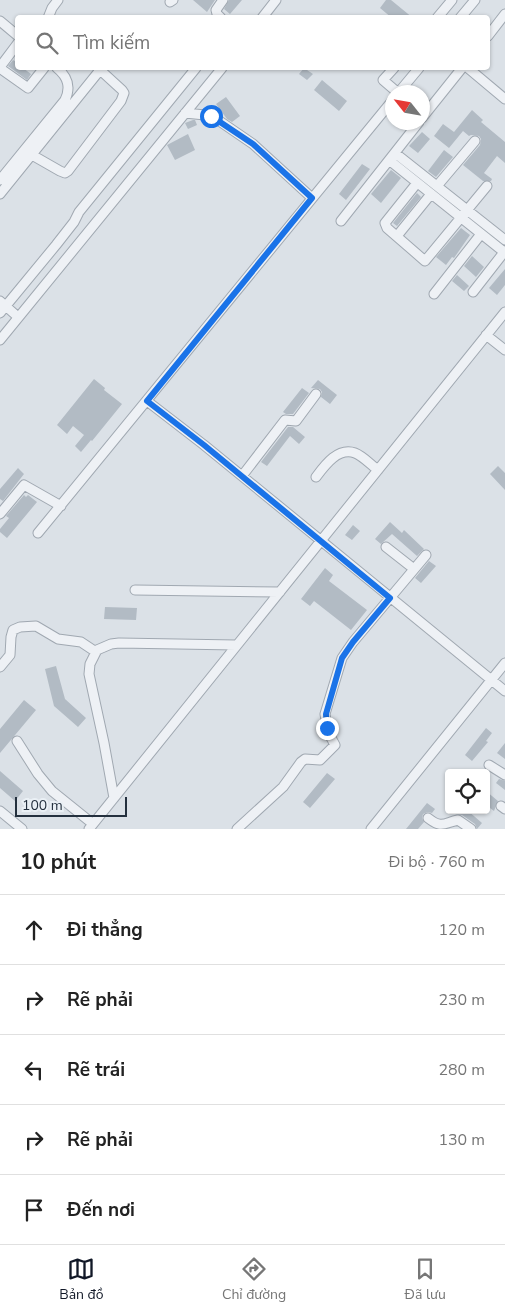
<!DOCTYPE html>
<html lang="vi">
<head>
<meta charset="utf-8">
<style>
  :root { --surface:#fff; --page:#f6f6f6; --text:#222; --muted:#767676; --line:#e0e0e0; --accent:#111827 }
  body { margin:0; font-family:"Nunito Sans",sans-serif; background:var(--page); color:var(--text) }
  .controls { position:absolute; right:15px; bottom:15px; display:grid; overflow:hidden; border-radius:5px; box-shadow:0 1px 4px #0004 }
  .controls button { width:45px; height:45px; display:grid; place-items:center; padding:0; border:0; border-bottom:1px solid var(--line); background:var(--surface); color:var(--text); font:25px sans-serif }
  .compass { position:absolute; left:385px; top:85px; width:45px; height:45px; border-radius:50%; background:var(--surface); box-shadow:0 1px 4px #0004; rotate:301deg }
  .scale { position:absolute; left:15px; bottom:12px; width:112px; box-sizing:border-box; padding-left:5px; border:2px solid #24303e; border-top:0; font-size:14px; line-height:18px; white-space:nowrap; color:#24303e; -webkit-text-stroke:4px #eaf0f5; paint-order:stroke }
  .stop { position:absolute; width:15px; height:15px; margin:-11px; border:4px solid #1a73e8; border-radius:50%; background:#fff }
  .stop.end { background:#1a73e8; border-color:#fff; box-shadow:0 1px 5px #0008 }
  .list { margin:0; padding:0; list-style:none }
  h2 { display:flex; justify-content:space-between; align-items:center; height:65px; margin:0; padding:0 20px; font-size:21px }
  h2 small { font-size:16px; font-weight:400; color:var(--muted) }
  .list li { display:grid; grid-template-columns:32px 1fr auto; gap:15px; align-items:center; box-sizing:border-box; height:70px; padding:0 20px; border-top:1px solid var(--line) }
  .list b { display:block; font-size:19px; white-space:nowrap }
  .list em { font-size:16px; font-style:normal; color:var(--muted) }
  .icon { flex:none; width:28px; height:28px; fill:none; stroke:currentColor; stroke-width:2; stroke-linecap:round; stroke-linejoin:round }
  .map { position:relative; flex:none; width:505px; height:829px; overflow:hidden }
  .search { position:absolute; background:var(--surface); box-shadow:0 1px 4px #0004; left:15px; right:15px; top:15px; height:55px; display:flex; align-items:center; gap:12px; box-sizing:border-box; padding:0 18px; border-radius:5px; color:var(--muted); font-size:19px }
  .sheet { height:415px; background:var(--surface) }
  nav { display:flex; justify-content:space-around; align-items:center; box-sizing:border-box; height:70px; border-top:1px solid var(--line); background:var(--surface); font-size:14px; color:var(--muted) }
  nav a { display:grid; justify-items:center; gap:2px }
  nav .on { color:var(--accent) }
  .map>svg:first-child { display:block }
  .building { fill:#b2bbc4 }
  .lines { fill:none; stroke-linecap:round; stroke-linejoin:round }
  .minor-casing { stroke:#a0a8b1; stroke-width:11 }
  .minor { stroke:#eef1f5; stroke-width:9 }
  .route { stroke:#1a73e8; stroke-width:6 }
</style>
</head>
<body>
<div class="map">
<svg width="505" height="829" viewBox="0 0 505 829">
  <rect width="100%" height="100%" fill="#dbe1e7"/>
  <path class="building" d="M193 0H215L207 12Z
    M229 0H242L230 14 224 9Z
    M386 0H391L413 18H392L380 8Z
    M13 60 18 63V68H23L31 74 27 80 8 66Z
    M304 68 313 74 307 80 299 74Z
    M322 80 347 101 339 111 314 90Z
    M226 97 240 116 232 122 227 119 216 104Z
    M472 110 483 120 481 122 505 142V163L497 156 484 173 492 179 491 181H483L463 165 480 145 481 139 479 136 471 135 469 136 463 131 449 148 434 136 443 124 454 132Z
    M193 120H195L197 125 188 129 185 123Z
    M422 132 430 139 418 153 409 146Z
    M188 134 195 150 175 160 167 145Z
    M444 150 453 157 436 177 428 171Z
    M362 164 370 169 346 200 339 194Z
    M391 170 401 178 381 203 371 194Z
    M417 193 421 197 397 226 393 223Z
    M461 228 470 235 454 258 452 257 446 265 436 257Z
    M472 256 484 267 476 277 464 266Z
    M505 269V285L497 295 489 288Z
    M457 275 469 286 464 291 452 281Z
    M94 379 105 388 104 390 122 404 92 441 91 440 81 452 75 446 84 435 73 426 67 434 57 425Z
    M318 380 337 395 330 404 321 397 322 392 320 389 311 388Z
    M302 388 309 393 293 414H286L283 412Z
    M288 427H293L305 437 299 444 290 436 267 466 261 462Z
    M498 466 505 473V490L490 474Z
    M18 468 24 474 3 501 0 499V489Z
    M24 495 26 497 28 495 37 502 7 538 0 532V529L9 518 6 516Z
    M390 522 402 533 404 530 424 549 417 556 392 534 381 544 375 539Z
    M353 525 360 531 352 540 345 535Z
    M429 561 436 566 421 583 415 578Z
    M325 568 333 575 329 581 367 610 351 630 314 601 310 606 301 599Z
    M105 607 137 608 136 620 104 619Z
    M56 666 65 699 86 718 78 727 54 706 45 669Z
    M24 700 36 710 0 753V729Z
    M486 728 492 733 486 741 488 742 472 761 465 755Z
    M505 743V759L497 753Z
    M0 771 23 791 15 801 0 788Z
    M327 773 335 779 310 808 303 802Z
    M499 779 505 781V790L496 783Z
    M486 791 498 801 494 811 486 805Z
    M427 803 435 809 432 813 428 812 423 814 422 818 424 822 418 829H406Z
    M450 810H467L482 823 477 829 475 824 462 815 455 814Z"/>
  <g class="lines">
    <g class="minor-casing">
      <path id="minor" d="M170 2 173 0
        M48 18 52 8 58 0
        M221 18 217 14 216 10 223 0
        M262 18 276 0
        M437 18 452 0
        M460 18 475 0
        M0 21 18 36
        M488 36 505 14
        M18 43 0 67 1 69 28 88 44 68
        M394 68 383 80 397 92
        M468 68 505 99
        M399 92 419 68
        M185 113 205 115 218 120 253 144 312 198
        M422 118 462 68
        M395 153 505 240
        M32 155 60 171 65 173 68 171 121 101 124 93 122 90 98 68
        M389 160 504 252
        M0 180 65 100C71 87 68 77 57 68
        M417 183 385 223 387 228 425 261 487 186
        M437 186 475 141
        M0 194 100 70
        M341 221 419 122
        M397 236 431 194
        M473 292 505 251
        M434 294 481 234
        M0 301 18 317
        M0 313 56 245 74 222 79 212 196 68
        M486 335 505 350
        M0 340 222 68
        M147 401 204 445 505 691
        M242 476 285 420 296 421 316 394
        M316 477C325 465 338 447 355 453 363 456 371 465 378 470
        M0 514 24 485 61 506
        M38 533 392 101
        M386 547 414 569
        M135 590 280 592
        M0 667 10 655 11 637 13 630 20 627 36 626 58 639 81 642 96 652
        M17 741 38 774 52 791 93 824
        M489 765 505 775
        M114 798 104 743 89 674 90 664 97 650 111 644 119 643 236 645
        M501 806 505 809
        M0 811 22 829
        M428 818C442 829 444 823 458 820L471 829
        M89 829 505 312
        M237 829 283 787 301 762 305 759 320 760 335 745 328 732 325 714 342 658 353 642 426 555
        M371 829 505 663"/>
    </g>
    <use href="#minor" class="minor"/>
  </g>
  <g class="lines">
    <path class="route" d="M211 116 253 144 312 198 147 401 204 445 390 598 353 642 342 658 326 714 327 728"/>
  </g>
</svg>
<div class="controls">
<button><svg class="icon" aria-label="locate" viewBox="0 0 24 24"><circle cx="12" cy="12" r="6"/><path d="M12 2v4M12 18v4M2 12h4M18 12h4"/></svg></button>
</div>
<svg class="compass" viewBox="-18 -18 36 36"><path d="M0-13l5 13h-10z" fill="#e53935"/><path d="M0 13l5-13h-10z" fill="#767676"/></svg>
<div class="scale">100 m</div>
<div class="stop" style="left:211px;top:116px"></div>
<div class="stop end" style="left:327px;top:728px"></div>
<div class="search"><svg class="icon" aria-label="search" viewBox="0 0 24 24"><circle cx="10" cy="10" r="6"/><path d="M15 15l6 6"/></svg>Tìm kiếm</div>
</div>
<section class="sheet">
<h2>10 phút<small>Đi bộ · 760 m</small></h2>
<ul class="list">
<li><svg class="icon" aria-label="ahead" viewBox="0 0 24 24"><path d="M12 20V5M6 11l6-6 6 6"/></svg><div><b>Đi thẳng</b></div><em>120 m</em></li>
<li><svg class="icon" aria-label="right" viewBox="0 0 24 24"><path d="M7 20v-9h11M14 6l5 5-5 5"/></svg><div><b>Rẽ phải</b></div><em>230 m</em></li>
<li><svg class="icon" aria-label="left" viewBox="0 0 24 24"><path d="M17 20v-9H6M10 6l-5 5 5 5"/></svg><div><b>Rẽ trái</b></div><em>280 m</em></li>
<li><svg class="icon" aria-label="right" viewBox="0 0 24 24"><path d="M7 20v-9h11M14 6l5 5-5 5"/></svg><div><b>Rẽ phải</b></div><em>130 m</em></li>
<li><svg class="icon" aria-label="arrive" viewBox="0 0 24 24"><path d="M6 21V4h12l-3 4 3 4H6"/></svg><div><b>Đến nơi</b></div></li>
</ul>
</section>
<nav>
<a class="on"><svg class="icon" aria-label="map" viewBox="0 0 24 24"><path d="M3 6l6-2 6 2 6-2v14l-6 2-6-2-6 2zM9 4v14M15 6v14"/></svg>Bản đồ</a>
<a><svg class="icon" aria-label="directions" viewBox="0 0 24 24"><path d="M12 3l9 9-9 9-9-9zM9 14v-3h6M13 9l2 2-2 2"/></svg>Chỉ đường</a>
<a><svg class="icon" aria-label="saved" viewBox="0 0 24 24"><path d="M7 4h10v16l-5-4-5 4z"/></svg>Đã lưu</a>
</nav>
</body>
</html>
